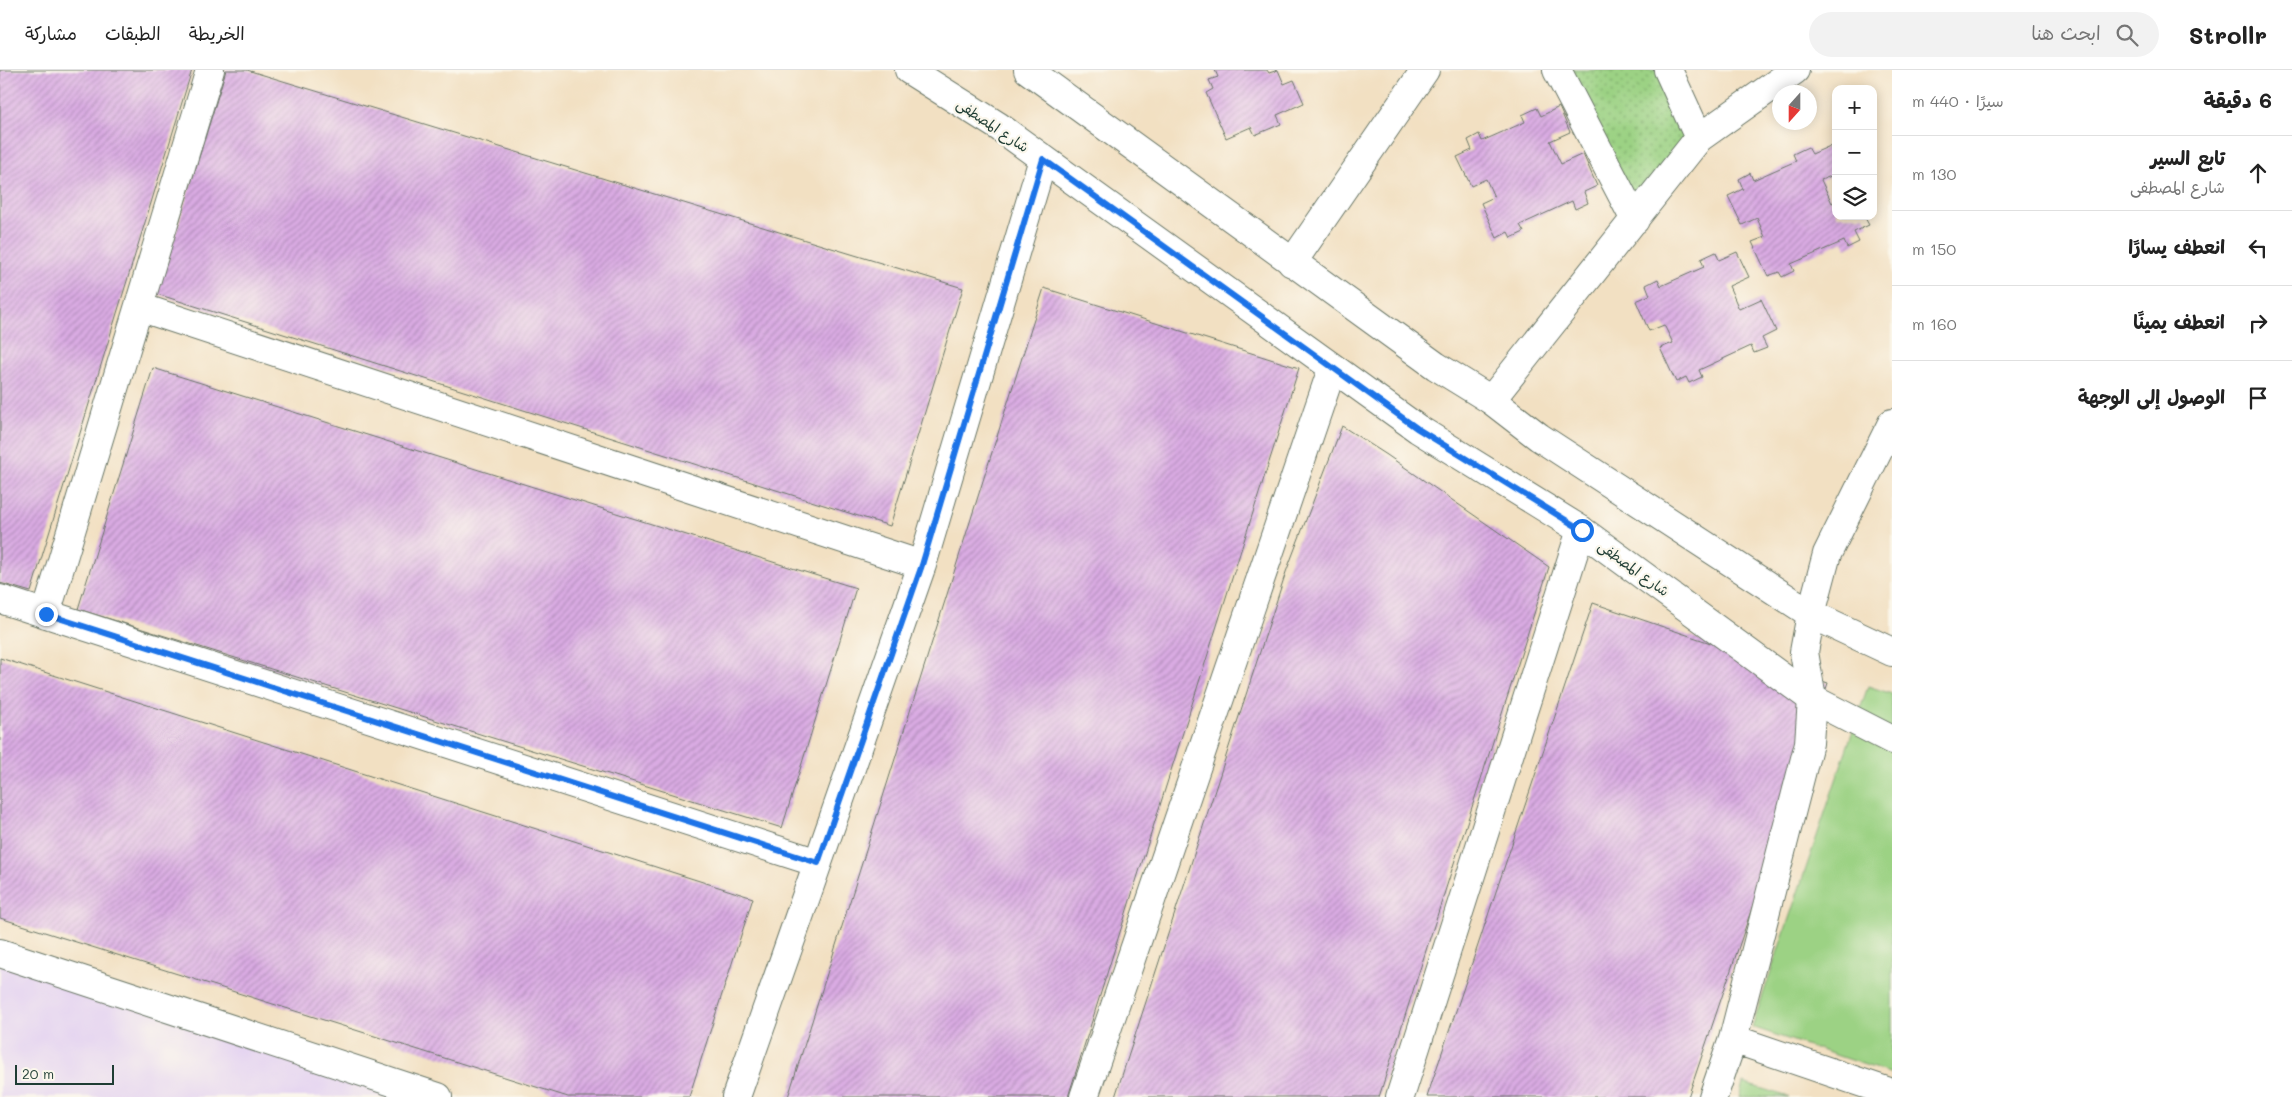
<!DOCTYPE html>
<html lang="ar">
<head>
<meta charset="utf-8">
<style>
  :root { --surface:#fff; --page:#f2f2f2; --text:#222; --muted:#767676; --line:#e0e0e0 }
  body { margin:0; font-family:Mali,"Playpen Sans Arabic",sans-serif; background:var(--page); color:var(--text); direction:rtl }
  .controls { position:absolute; right:15px; top:15px; display:grid; overflow:hidden; border-radius:10px; box-shadow:0 2px 12px #0003 }
  .controls button { width:45px; height:45px; display:grid; place-items:center; padding:0; border:0; border-bottom:1px solid var(--line); background:var(--surface); color:var(--text); font:25px sans-serif }
  .compass { position:absolute; left:1772px; top:15px; width:45px; height:45px; border-radius:50%; background:var(--surface); box-shadow:0 2px 12px #0003; rotate:201deg }
  .scale { position:absolute; left:15px; bottom:12px; width:99px; box-sizing:border-box; padding-left:5px; border:2px solid #1f3d34; border-top:0; font-size:14px; line-height:18px; white-space:nowrap; color:#1f3d34; -webkit-text-stroke:4px #fbf7ec; paint-order:stroke }
  .stop { position:absolute; width:15px; height:15px; margin:-11px; border:4px solid #1a73e8; border-radius:50%; background:#fff }
  .stop.end { background:#1a73e8; border-color:#fff; box-shadow:0 1px 5px #0008 }
  .list { margin:0; padding:0; list-style:none }
  h2 { display:flex; justify-content:space-between; align-items:center; height:65px; margin:0; padding:0 20px; font-size:21px }
  h2 small { font-size:16px; font-weight:400; color:var(--muted) }
  .list li { display:grid; grid-template-columns:32px 1fr auto; gap:15px; align-items:center; box-sizing:border-box; height:75px; padding:0 20px; border-top:1px solid var(--line) }
  .list b { display:block; font-size:19px; white-space:nowrap }
  .list p { margin:0; font-size:16px; white-space:nowrap; color:var(--muted) }
  .list em { font-size:16px; font-style:normal; color:var(--muted) }
  .icon { flex:none; width:28px; height:28px; fill:none; stroke:currentColor; stroke-width:2; stroke-linecap:round; stroke-linejoin:round }
  .map { position:relative; flex:none; width:1892px; height:1027px; overflow:hidden; direction:ltr }
  header { display:flex; align-items:center; gap:30px; box-sizing:border-box; height:70px; padding:0 25px; background:var(--surface); border-bottom:1px solid var(--line) }
  header strong { font-size:24px }
  nav { display:flex; gap:28px; margin-inline-start:auto; font-size:18px }
  .search { width:350px; height:45px; background:var(--page); display:flex; align-items:center; gap:12px; box-sizing:border-box; padding:0 18px; border-radius:28px; color:var(--muted); font-size:19px }
  main { display:flex }
  aside { flex:1; background:var(--surface) }
  .map>svg:first-child { display:block }
  .built { fill:#e4d3f1 }
  .grass { fill:url(#grass-dots); stroke:#5e885c }
  .green { fill:#9cd284; stroke:#5e885c }
  .building { fill:url(#building-hatch) }
  .lines { fill:none; stroke-linecap:round; stroke-linejoin:round }
  .minor-casing { stroke:#697666; stroke-width:30 }
  .tertiary-casing { stroke:#697666; stroke-width:30 }
  .minor { stroke:#fff; stroke-width:28 }
  .tertiary { stroke:#fff; stroke-width:28 }
  .route { stroke:#1a73e8; stroke-width:6 }
  .labels { text-anchor:middle; dominant-baseline:central; stroke-width:4.5; stroke-linejoin:round; paint-order:stroke }
  .street-label { font-size:14px; fill:#1f3d34; stroke:#fbf7ec }
</style>
</head>
<body>
<header>
<strong>Strollr</strong>
<div class="search"><svg class="icon" aria-label="search" viewBox="0 0 24 24"><circle cx="10" cy="10" r="6"/><path d="M15 15l6 6"/></svg>ابحث هنا</div>
<nav><a>الخريطة</a><a>الطبقات</a><a>مشاركة</a></nav>
</header>
<main>
<aside>
<h2>6 دقيقة<small>سيرًا · 440 m</small></h2>
<ul class="list">
<li><svg class="icon" aria-label="ahead" viewBox="0 0 24 24"><path d="M12 20V5M6 11l6-6 6 6"/></svg><div><b>تابع السير</b><p>شارع المصطفى</p></div><em>130 m</em></li>
<li><svg class="icon" aria-label="left" viewBox="0 0 24 24"><path d="M17 20v-9H6M10 6l-5 5 5 5"/></svg><div><b>انعطف يسارًا</b></div><em>150 m</em></li>
<li><svg class="icon" aria-label="right" viewBox="0 0 24 24"><path d="M7 20v-9h11M14 6l5 5-5 5"/></svg><div><b>انعطف يمينًا</b></div><em>160 m</em></li>
<li><svg class="icon" aria-label="arrive" viewBox="0 0 24 24"><path d="M6 21V4h12l-3 4 3 4H6"/></svg><div><b>الوصول إلى الوجهة</b></div></li>
</ul>
</aside>
<div class="map">
<svg width="1892" height="1027" viewBox="0 0 1892 1027">
  <defs>
    <pattern id="grass-dots" width="8" height="8" patternUnits="userSpaceOnUse" patternTransform="scale(1.25)"><rect width="8" height="8" fill="#9cd284"/><path d="M2 2h.1M6 6h.1" fill="none" stroke="#7fac6d" stroke-width="1.8" stroke-linecap="round"/></pattern>
    <pattern id="building-hatch" width="6" height="6" patternUnits="userSpaceOnUse" patternTransform="scale(1.25)"><rect width="6" height="6" fill="#daabe3"/><path d="M-1 1l2-2M0 6l6-6M5 7l2-2" fill="none" stroke="#b08cb9"/></pattern>
  </defs>
  <rect width="100%" height="100%" fill="#fbf7ec"/>
  <filter id="ink" filterUnits="userSpaceOnUse"><feTurbulence type="fractalNoise" baseFrequency=".02" numOctaves="2"/><feDisplacementMap in="SourceGraphic" scale="10" xChannelSelector="R" yChannelSelector="G"/><feConvolveMatrix kernelMatrix="1 2 1 2 8 2 1 2 1" color-interpolation-filters="sRGB"/></filter>
  <filter id="wash" filterUnits="userSpaceOnUse"><feTurbulence type="fractalNoise" baseFrequency=".0096" numOctaves="4" result="noise"/><feDisplacementMap in="SourceGraphic" scale="20" xChannelSelector="R" yChannelSelector="G"/><feGaussianBlur stdDeviation="1.12" result="paint"/><feColorMatrix in="noise" values="0 0 0 0 0 0 0 0 0 0 0 0 0 0 0 0 0 1.4 0 .05"/><feComposite in="paint" operator="in"/></filter>
  <g filter="url(#wash)">
    <rect width="100%" height="100%" fill="#f2e0c2"/>
    <path class="built" d="M0 892 420 1027H0Z"/>
    <path class="grass" d="M1557 0H1669L1699 68 1635 150Z"/>
    <path class="green" d="M1868 616 1892 624V1004L1752 957Z
      M1743 1013 1789 1027H1739Z"/>
    <g id="blocks">
      <path class="building" d="M0 0H192L31 522 0 513Z
        M226 0H247L963 218 890 456 157 224Z
        M1215 0H1267L1269 3 1278 0 1284 14 1294 10 1304 33 1277 45 1281 54 1255 65 1251 57 1226 68 1206 23 1213 19 1209 10 1218 7Z
        M1559 37 1570 62 1550 71 1561 94 1583 84 1597 116 1584 122 1588 133 1575 139 1572 131 1520 155 1524 162 1511 168 1508 162 1497 168 1481 133 1494 127 1486 109 1471 116 1457 87 1472 80 1468 70 1479 64 1482 71 1525 52 1522 45 1537 38 1541 46Z
        M1830 76 1836 89V104L1821 110 1832 133 1836 131V146H1864L1869 155 1854 162 1859 172 1847 178 1844 171 1791 194 1794 201 1782 207 1779 202 1768 206 1752 172 1765 167 1757 148 1742 155 1728 126 1743 119 1739 109 1750 103 1753 110 1796 91 1793 84 1808 77 1812 84Z
        M1716 182 1719 190 1737 182 1749 207 1729 216 1739 239 1761 229 1776 261 1762 268 1767 278 1754 283 1751 276 1699 300 1702 307 1689 313 1686 307 1676 312 1660 278 1673 273 1664 255 1649 261 1636 231 1650 225 1646 215 1658 209 1661 216 1704 197 1701 189Z
        M1044 218 1299 298 1186 653 1068 1027H788Z
        M153 298 856 518 782 758 78 539Z
        M1342 356 1387 385 1549 497 1379 1027H1115L1286 502Z
        M1593 533 1828 613 1688 1027H1427Z
        M0 588 753 828 689 1027H568L0 848Z"/>
    </g>
  </g>
  <g filter="url(#ink)">
    <use href="#blocks" fill-opacity="0" stroke="#697666" stroke-width="1"/>
    <g class="lines">
      <g class="minor-casing">
        <path id="minor" d="M1557 0 1635 150
          M1699 68 1795 0
          M1292 193 1425 0
          M139 237 922 495
          M1491 330 1699 68 1668 0
          M0 529 818 793
          M46 544 210 0
          M0 883 438 1027
          M1733 969 1892 1023
          M736 1027 922 495 1043 89
          M1084 1027 1332 299
          M1400 1027 1581 460
          M1713 1027 1733 969 1809 673 1812 629 1804 582 1811 544 1827 484 1892 353"/>
      </g>
      <g class="tertiary-casing">
        <path id="tertiary" d="M909 0 998 56 1418 359 1581 460 1812 629 1892 670
          M1028 0 1436 296 1491 330 1539 367 1811 544 1892 582"/>
      </g>
      <use href="#minor" class="minor"/>
      <use href="#tertiary" class="tertiary"/>
    </g>
  </g>
  <g class="lines" filter="url(#ink)">
    <path class="route" d="M46 544 818 793 922 495 1043 89 1418 359 1582 460"/>
  </g>
  <g class="labels">
    <g class="street-label">
      <text transform="translate(993 55) rotate(34)">شارع المصطفى</text>
      <text transform="translate(1634 498) rotate(36)">شارع المصطفى</text>
    </g>
  </g>
</svg>
<div class="controls">
<button>+</button>
<button>−</button>
<button><svg class="icon" aria-label="layers" viewBox="0 0 24 24"><path d="M12 4l9 5-9 5-9-5zM3 14l9 5 9-5"/></svg></button>
</div>
<svg class="compass" viewBox="-18 -18 36 36"><path d="M0-13l5 13h-10z" fill="#e53935"/><path d="M0 13l5-13h-10z" fill="#767676"/></svg>
<div class="scale">20 m</div>
<div class="stop" style="left:1582px;top:460px"></div>
<div class="stop end" style="left:46px;top:544px"></div>
</div>
</main>
</body>
</html>
